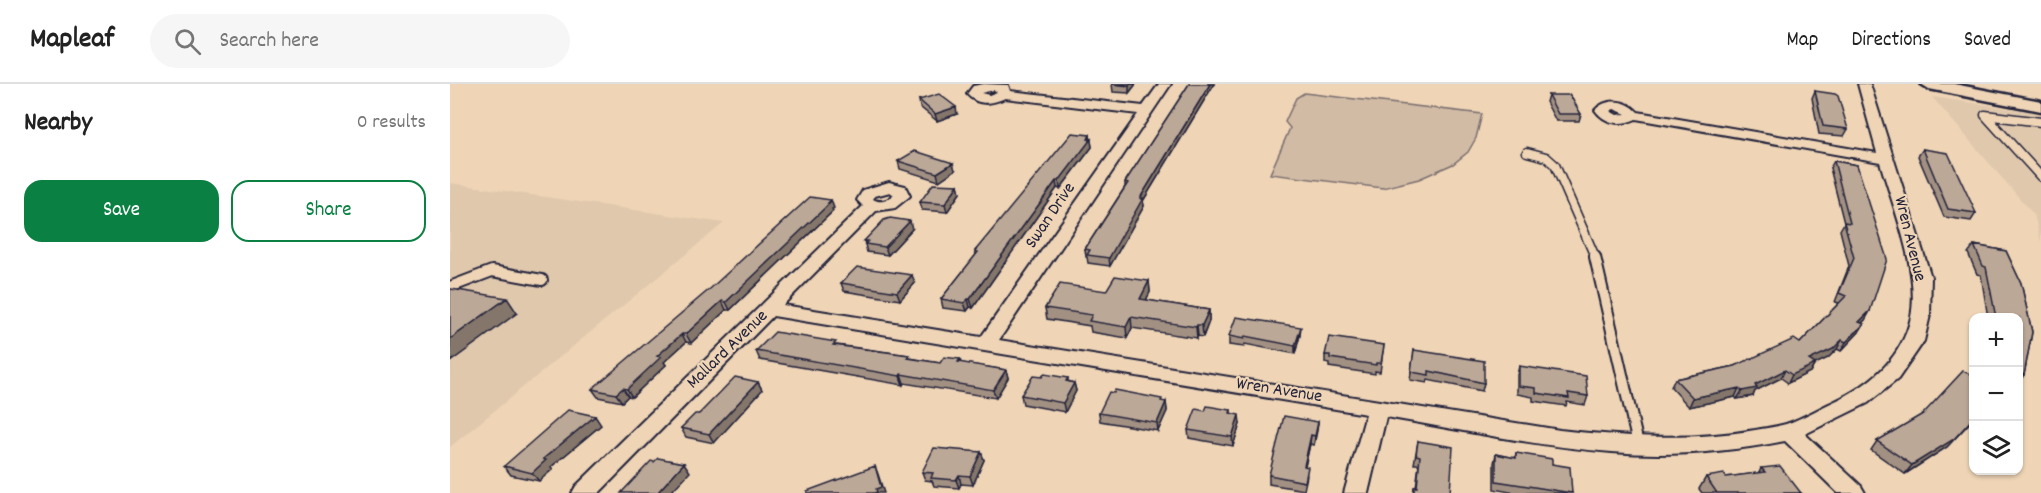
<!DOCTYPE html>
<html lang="en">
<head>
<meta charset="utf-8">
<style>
  :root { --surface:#fff; --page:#f6f6f6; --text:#222; --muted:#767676; --line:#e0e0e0; --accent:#0b8043 }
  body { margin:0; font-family:Dekko,sans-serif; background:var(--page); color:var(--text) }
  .controls { position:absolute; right:18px; bottom:18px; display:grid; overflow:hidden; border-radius:12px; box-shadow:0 2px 4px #0004 }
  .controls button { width:54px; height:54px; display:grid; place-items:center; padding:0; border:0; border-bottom:2px solid var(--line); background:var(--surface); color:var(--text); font:30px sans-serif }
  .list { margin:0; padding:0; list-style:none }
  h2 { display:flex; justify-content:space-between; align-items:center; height:78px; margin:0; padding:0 24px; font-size:26px }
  h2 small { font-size:20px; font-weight:400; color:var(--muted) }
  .actions { display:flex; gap:12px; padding:18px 24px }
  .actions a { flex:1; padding:14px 0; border:2px solid var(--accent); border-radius:18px; text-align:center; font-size:21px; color:var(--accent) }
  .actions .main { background:var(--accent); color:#fff }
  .icon { flex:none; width:33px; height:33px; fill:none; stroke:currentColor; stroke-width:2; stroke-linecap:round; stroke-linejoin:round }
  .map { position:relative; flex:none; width:1591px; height:409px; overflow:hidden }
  header { display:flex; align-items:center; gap:36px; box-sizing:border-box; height:84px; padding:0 30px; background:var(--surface); border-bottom:2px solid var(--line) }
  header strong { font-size:28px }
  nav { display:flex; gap:33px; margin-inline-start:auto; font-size:21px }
  .search { width:420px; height:54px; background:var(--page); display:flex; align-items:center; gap:15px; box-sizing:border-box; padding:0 21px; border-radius:33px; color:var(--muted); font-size:22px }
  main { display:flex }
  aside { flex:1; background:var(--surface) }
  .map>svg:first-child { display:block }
  .built { fill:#e0c8ad }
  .green { fill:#d1bba4; stroke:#7a6e70; stroke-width:1.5 }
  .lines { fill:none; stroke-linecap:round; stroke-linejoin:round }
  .service-far1-casing { stroke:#22223b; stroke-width:11 }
  .service-casing { stroke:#22223b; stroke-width:14 }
  .minor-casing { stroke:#22223b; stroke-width:4 }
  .tertiary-casing { stroke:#22223b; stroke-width:5 }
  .service-far1 { stroke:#efd5b6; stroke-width:8 }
  .service { stroke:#efd5b6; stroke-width:10 }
  .minor { fill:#efd5b6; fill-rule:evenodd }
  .tertiary { fill:#efd5b6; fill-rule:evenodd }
  .wall { fill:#a29082; stroke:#22223b; stroke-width:1.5 }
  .shaded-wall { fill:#84766a; stroke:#22223b; stroke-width:1.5 }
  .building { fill:#bca897; stroke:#22223b; stroke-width:1.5 }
  .labels { text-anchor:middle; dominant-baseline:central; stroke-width:4.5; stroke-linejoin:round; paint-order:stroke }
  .street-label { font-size:18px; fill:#22223b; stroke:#efd5b6 }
</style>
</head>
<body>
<header>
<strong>Mapleaf</strong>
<div class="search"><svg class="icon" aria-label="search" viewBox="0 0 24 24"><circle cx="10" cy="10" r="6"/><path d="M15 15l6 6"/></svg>Search here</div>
<nav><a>Map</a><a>Directions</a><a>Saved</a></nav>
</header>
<main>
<aside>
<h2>Nearby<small>0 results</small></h2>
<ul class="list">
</ul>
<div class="actions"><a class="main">Save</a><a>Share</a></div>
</aside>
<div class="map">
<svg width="1591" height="409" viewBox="0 0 1591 409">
  <rect width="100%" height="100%" fill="#efd5b6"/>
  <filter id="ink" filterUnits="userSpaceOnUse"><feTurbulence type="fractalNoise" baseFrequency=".0167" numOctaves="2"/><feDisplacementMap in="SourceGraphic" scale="12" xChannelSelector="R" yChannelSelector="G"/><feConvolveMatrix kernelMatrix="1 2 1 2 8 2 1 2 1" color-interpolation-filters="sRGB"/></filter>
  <g filter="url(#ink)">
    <path class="built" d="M1482 13 1591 29V158L1584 131Z
      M0 99 274 139 0 363Z"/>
    <path class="green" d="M854 9 1032 30 1026 54 1018 68 1003 80 969 95 933 104 820 90 840 44 835 38 846 14Z"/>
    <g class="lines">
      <g class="service-far1-casing">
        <path id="service-far1" d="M1591 38 1535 31 1591 93
          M1077 68 1096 73 1105 81 1146 175"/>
      </g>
      <g class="service-casing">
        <path id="service" d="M1145 173 1188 360
          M0 203 42 187 92 196"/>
      </g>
      <g class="minor-casing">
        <path id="minor" d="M534 0 558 1 560 7 693 22 709 0H721L549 256 1110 346C1174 353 1241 357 1305 346 1315 344 1326 343 1336 340 1351 335 1366 326 1381 319 1419 302 1452 275 1461 233 1470 188 1443 123 1430 78L1186 35C1171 42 1155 40 1145 26 1157 13 1177 16 1188 28L1427 69 1408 0H1420L1481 193 1480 231 1474 257 1448 295 1418 319 1355 350 1411 402 1415 409H1388L1335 357C1278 368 1220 373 1162 368 1086 362 1011 346 936 333L918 409H894L916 330 323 232 149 409H122L126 402 413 122 407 116 413 106 439 98 455 102 460 112 445 124 426 127 333 221 531 253 688 30 555 14C542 20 527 22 517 10L523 2ZM544 6 547 8 539 11 531 9ZM1164 25 1176 30 1167 31 1160 27ZM440 108 444 111C438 116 431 120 423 115L425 112Z"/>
      </g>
      <g class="tertiary-casing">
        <path id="tertiary" d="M1471 0H1504L1591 17V27L1479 5Z"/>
      </g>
      <use href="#service-far1" class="service-far1"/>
      <use href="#service" class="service"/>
      <use href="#minor" class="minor"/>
      <use href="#tertiary" class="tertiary"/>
    </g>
    <path class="wall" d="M662 0H686L679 9 663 8Z
      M739 0H764L693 117 694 122 660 182 638 179 637 173H636L635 165 675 103V98Z
      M1365 7 1398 45 1394 52 1369 50 1362 14Z
      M1098 11 1131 30 1129 37H1106L1096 18Z
      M469 16 507 30 487 37 470 23Z
      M640 51 642 63 610 105 607 104 523 224 520 223 517 227 493 224 491 215 526 171 525 167Z
      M1473 65 1526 129 1521 137 1494 133 1468 72Z
      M448 77 505 86 489 97 450 85Z
      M1384 77 1407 81 1420 227 1415 236 1412 239 1409 248 1391 267 1387 265 1378 274 1365 280 1360 288 1338 299 1331 294 1305 307 1303 312 1287 315 1285 313 1239 323 1221 303 1225 295 1285 282 1350 259 1389 219 1385 218 1399 182 1390 146 1394 139 1380 84Z
      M508 101 510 109 497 128 472 126 470 118Z
      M384 124 382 125 383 127 280 226H276L241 259 236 258 214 278 216 281 182 313 178 312 172 318 148 313 142 305Z
      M462 145 438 171 417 168 414 157Z
      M1524 161 1556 167 1571 199 1582 248 1574 291 1569 298V234H1538L1531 191 1527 190 1518 169Z
      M699 197 700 208 696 216 759 226V237L753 253 748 252 747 254 682 244 677 254 641 248 640 242 597 235 595 224 656 207Z
      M391 199H465L450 216 394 207Z
      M850 251 845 270 795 260 794 263 779 261V252Z
      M387 261 459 271 460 274 490 279 510 275 511 279 556 286 558 294 546 314 454 299 453 301 310 276 306 267Z
      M934 261 930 288 925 287V290L879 283V280L875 279V271Z
      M964 266 1034 299 1032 307 978 296 977 299 960 296Z
      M1069 282 1138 312 1135 321 1117 318 1116 322 1083 317V313L1067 310V291Z
      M1524 292V334L1497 363 1455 390 1421 366 1427 357 1473 330Z
      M592 293 618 294V297L624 299 626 307 615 328 573 320 571 311Z
      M308 298 312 306 264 359 236 353 231 344 249 330Z
      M712 318H716L717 327 708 347 650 337 649 329Z
      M781 326V330L790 340 783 362 739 354 738 346 755 327Z
      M868 338 864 361 860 360 855 382 857 392 854 406 819 400V391Z
      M151 341 101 383 103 385 89 397 61 391 54 382Z
      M968 357 1000 409H963L964 403H966L969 380H964Z
      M531 368 534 376 523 401 511 400 509 404 484 402 482 397 475 396 472 388Z
      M1066 369 1102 380 1122 409H1065L1044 405V379L1046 370 1065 374Z
      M1311 384 1351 409H1252L1249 405 1256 393H1276L1309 389Z"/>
    <path class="shaded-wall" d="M680 0H686L679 9V2Z
      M760 0H764L693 117 694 122 660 182 659 174 690 114Z
      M506 23 507 30 487 37 485 30Z
      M640 51 642 63 610 105 609 97Z
      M503 79 505 86 489 97 487 89Z
      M606 97 607 104 523 224 520 215Z
      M508 101 510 109 497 128 495 120Z
      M381 116 384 124 382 125 383 127 280 226 276 218Z
      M460 137 462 145 438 171 435 163Z
      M462 191 465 199 450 216 447 208Z
      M699 197 700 208 691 226 690 215Z
      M57 214 67 229 0 278V255Z
      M518 215 520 223 517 227 514 219Z
      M272 217 276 226 241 259 236 250Z
      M759 226V237L753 253 752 241Z
      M1420 227 1415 236 1404 246 1409 238Z
      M681 233 682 244 677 254 676 243Z
      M1414 240 1409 248 1391 267 1396 258Z
      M747 241 748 252 747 254 746 243Z
      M851 243 850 251 845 270V262Z
      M232 250 236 258 214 278 216 281 182 313 177 305 207 272Z
      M1392 256 1387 265 1378 274 1365 280 1360 288 1338 299 1342 291 1359 276Z
      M556 286 558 294 546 314 543 306Z
      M1335 286 1331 294 1305 307 1303 312 1287 315 1292 307Z
      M451 290 454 299 453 301 450 292Z
      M308 298 312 306 264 359 259 350Z
      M624 299 626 307 615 328 613 319Z
      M173 304 178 312 172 318 166 310Z
      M1289 304 1285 313 1239 323 1243 314Z
      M716 318 717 327 708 347 707 339Z
      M789 331 790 340 783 362 782 353Z
      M145 332 151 341 101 383 103 385 89 397 82 389 93 375Z
      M1524 333V334L1497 363 1455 390 1462 381Z
      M868 338 867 347 864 361 865 352Z
      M861 351 860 360 853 391 854 382Z
      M531 368 534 376 523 401 520 392Z
      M234 379 240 388 220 409H207Z
      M425 382 428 390 434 409H424L426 405Z
      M509 391 511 400 509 404 506 396Z"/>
    <path class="building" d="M662 0H680L679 2Z
      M739 0H760L690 114H693L659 174 637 171 640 166 635 165 678 99 675 98Z
      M1365 7 1385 10 1388 12 1398 45 1373 42Z
      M489 10 506 23 485 30 469 16Z
      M1098 11H1120L1131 30H1108Z
      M622 49 640 51 638 55H641L609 97H606L520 215H518L514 219 491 215 528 168 525 167Z
      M1473 65 1498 69 1526 129 1498 125Z
      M465 67 503 79 487 89 448 77Z
      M1384 77 1407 81 1437 175 1420 227 1409 238 1414 240 1396 258 1392 256 1383 265 1359 276 1365 280 1342 291 1335 286 1305 301 1307 304 1292 307 1289 304 1243 314 1225 295 1285 282 1344 255 1350 259 1396 212 1389 209 1404 174 1394 138 1400 139Z
      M483 100 508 101 495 120 470 118Z
      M360 113 381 116 378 119H380L276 218 272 217 236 250H232L207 272 211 273 177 305 173 304 166 310 142 305 261 204Z
      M440 134 460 137 435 163 415 160 418 157H414L434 136Z
      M1524 161 1556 167 1571 199 1582 248 1574 291 1569 289V234H1546L1536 183 1533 182Z
      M407 183 462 191 447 208 391 199Z
      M665 192 699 197 690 215 759 226 752 241H747L746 243 681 233 676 243 639 237 642 231 595 224 610 200 656 207Z
      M0 205H1L57 214 0 255Z
      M786 233 851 243 845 262 795 252 794 255 779 252Z
      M325 248 386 258 383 261 459 271 457 274 490 279 494 273 510 275 508 278 556 286 543 306 451 290 450 292 306 267Z
      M879 253 934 261 931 279H926V281L880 274V271H875Z
      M964 266 1034 277V299L979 287V291L961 288Z
      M1069 282 1136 292 1138 312 1118 309 1119 314 1086 309V304L1069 302Z
      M1513 287 1524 292V333L1504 355 1462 381 1427 357 1473 330Z
      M594 290 618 294 616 297 624 299 613 319 571 311 583 292 592 293Z
      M285 293 308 298 259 350 231 344 245 330H249Z
      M665 306 712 315 711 317 716 318 707 339 649 329 659 308 664 309Z
      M757 322 781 326 780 329 789 331 782 353 738 346 746 325 755 327Z
      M118 326 145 332 93 375 96 376 82 389 54 382Z
      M834 332 868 338 865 352 861 351 854 382 858 383 855 398 819 391Z
      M968 357 1003 363 1000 409H964V403H967L970 372 966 371Z
      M484 364 531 368 520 392 509 391 506 396 481 394 483 389 472 388Z
      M1066 369 1102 375V380L1120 383 1122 409 1046 397V370L1066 374Z
      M208 374 234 379 207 409H171L201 377 204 378Z
      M425 382 431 403 426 405 427 408 424 409H357V407Z
      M1330 382 1351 409H1267L1256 393 1274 390 1276 393 1315 388 1311 384Z"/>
  </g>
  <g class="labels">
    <g class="street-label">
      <text transform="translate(601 132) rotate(-56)">Swan Drive</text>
      <text transform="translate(1459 155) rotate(76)">Wren Avenue</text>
      <text transform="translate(278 266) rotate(-44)">Mallard Avenue</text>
      <text transform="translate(829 307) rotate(9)">Wren Avenue</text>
    </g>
  </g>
</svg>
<div class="controls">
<button>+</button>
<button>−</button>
<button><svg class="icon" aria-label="layers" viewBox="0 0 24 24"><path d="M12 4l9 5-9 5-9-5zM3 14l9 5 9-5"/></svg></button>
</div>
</div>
</main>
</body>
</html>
